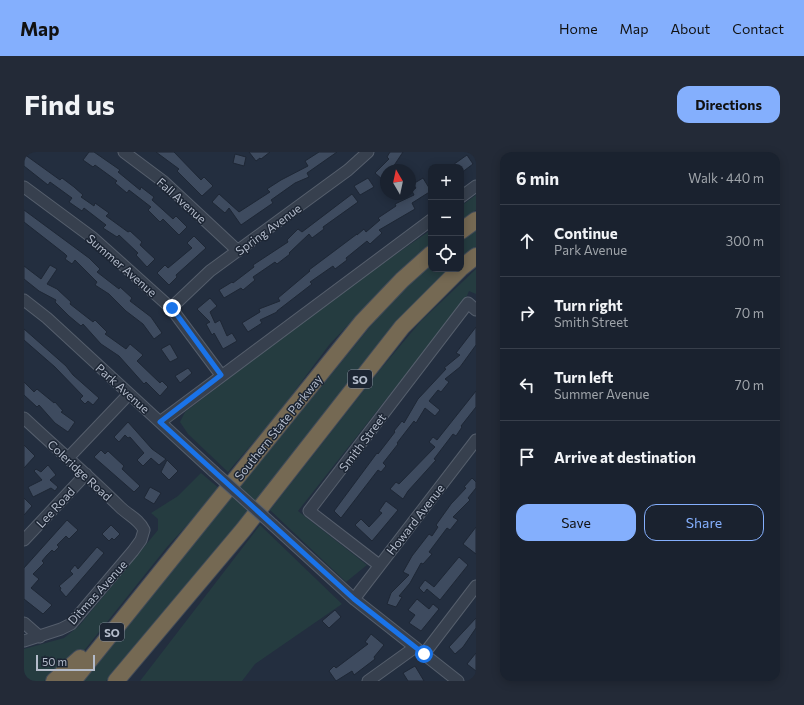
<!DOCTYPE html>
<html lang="en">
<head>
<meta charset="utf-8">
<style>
  :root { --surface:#1a222f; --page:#232a37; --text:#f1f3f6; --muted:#9fa4aa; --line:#383f4b; --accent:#84affd }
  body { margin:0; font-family:Commissioner,sans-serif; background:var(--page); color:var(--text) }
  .controls { position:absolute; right:12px; top:12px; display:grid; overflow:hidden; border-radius:8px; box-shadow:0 2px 10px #0003 }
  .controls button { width:36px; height:36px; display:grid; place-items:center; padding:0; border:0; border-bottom:1px solid var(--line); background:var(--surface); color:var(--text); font:20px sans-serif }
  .compass { position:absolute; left:356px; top:12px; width:36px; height:36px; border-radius:50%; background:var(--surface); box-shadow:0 2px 10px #0003; rotate:351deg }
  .scale { position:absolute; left:12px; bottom:10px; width:59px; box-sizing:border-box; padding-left:4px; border:2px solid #b3bbca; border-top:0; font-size:11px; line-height:14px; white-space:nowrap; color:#b3bbca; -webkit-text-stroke:3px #1c2533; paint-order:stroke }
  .stop { position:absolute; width:12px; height:12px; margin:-9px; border:3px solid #1a73e8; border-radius:50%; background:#fff }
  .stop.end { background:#1a73e8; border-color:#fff; box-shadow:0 1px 4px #0008 }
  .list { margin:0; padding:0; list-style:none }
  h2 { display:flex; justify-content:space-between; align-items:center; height:52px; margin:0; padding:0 16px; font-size:17px }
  h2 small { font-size:13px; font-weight:400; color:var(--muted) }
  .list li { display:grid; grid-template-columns:26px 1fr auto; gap:12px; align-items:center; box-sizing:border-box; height:72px; padding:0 16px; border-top:1px solid var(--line) }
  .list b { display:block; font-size:15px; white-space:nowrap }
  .list p { margin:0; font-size:13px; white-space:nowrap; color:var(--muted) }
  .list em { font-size:13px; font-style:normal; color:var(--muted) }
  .actions { display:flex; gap:8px; padding:12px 16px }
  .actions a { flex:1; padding:9px 0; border:1px solid var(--accent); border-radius:12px; text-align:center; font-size:14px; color:var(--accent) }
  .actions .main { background:var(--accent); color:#111 }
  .icon { flex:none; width:22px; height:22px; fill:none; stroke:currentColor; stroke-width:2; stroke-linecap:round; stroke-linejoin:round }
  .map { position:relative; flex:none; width:452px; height:529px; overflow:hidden; border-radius:12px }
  header { display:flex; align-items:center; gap:24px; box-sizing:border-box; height:56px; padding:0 20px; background:var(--accent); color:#111 }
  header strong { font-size:19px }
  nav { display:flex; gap:22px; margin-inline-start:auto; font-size:14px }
  .intro { display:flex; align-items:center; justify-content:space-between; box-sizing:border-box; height:96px; padding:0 24px }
  h1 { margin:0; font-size:28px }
  .button { padding:10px 18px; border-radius:12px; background:var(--accent); color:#111; font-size:14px; font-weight:700 }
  main { display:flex; gap:24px; padding:0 24px }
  aside { flex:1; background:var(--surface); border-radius:12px; box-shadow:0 2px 10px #0003 }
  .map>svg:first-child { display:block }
  .green { fill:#253c40 }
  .building { fill:#3e4b5f; stroke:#1e2735 }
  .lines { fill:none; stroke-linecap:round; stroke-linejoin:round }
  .minor-casing { stroke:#555e6c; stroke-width:13 }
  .highway-casing { stroke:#424b59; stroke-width:18 }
  .minor { stroke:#37404e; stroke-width:11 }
  .highway { stroke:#756953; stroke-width:16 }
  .minor-bridge-casing { stroke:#555e6c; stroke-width:13; stroke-linecap:butt }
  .minor-bridge { stroke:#37404e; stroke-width:11 }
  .route { stroke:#1a73e8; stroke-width:5 }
  .labels { text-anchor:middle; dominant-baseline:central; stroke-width:3; stroke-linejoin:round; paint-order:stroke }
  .shield { fill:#1c2533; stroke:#868e9d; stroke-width:1 }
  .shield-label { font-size:11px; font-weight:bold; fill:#b3bbca }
  .street-label { font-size:12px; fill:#b3bbca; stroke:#1c2533 }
</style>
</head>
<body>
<header>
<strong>Map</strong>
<nav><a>Home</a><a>Map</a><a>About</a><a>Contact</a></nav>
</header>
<div class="intro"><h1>Find us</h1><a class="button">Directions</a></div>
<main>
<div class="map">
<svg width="452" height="529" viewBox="0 0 452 529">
  <rect width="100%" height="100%" fill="#232e3f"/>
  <path class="green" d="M452 43V58L437 68V54Z
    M452 77V96L437 107V88Z
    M407 78V92L357 138 305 193 252 264 204 320 164 282 156 270 161 260 317 140Z
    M407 111V117H426L373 168 238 346 82 529H58L363 154Z
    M452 117V142L445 139 442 146 274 359 343 413 322 430 246 358 355 219 397 169Z
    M177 321 196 337 143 395 51 510 34 522 20 529H0V497L40 486 55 474 134 378V367L127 361 154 344Z
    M236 373 318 452 231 512 218 529H116Z"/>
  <path class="building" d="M65 0H70L96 18 94 20 116 38 117 35 130 45 128 48 149 67 152 64 163 75 155 83 139 67 136 70 124 58 127 55 105 38 103 41 91 31 93 29 71 13 69 15 59 8Z
    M132 0H150L177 28 180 25 189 34 178 44 153 19 155 17Z
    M225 0H246L237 7 236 6 232 9Z
    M295 0H313L283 21 285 25 271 31 247 48 249 51 217 73 205 56 201 61 188 50 195 42 215 60 246 40 243 37 257 28 284 14 281 9Z
    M366 0H379L367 18H362V25L359 28 351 21 365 7 363 5Z
    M0 2 36 28 38 26 50 35 59 43 57 45 70 54 71 51 85 61 82 64 104 80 106 79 118 90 116 93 131 107 123 115 112 103 114 101 95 83 93 85 79 76 82 73 60 56 58 59 45 50 48 46 26 30 24 33 0 14Z
    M211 2 222 5 220 14 209 11Z
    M443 3 449 12 437 21V15H426Z
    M344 26 350 35 336 43 330 34Z
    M399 26 407 39 388 51 391 57 355 78 358 81 346 92 343 89 322 106 323 108 311 117 309 114 286 130 288 132 253 159V160L236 168 238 171 224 180 218 171 236 160 235 157 256 149 254 146 286 119 285 118 333 82V83L340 77 342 80 356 68 354 66 372 54 371 52 390 43 388 39 392 36 389 32Z
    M328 42 334 50 299 75 300 77 288 86 285 82 265 101 266 102 253 112 251 110 229 125 231 128 219 138 217 136 200 146 195 138 208 130 209 131 230 115 229 113 264 90 263 88 274 77 278 80Z
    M0 58 65 106 76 117 73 120 95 137 96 135 108 146 106 149 127 165 138 181 130 187 119 172 102 159 85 142 71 133 73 130 51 108 48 112 41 107 43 104 41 102 0 70Z
    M170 84 182 96 152 123 153 125 145 133 133 121 141 113 144 116 168 96 163 91Z
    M26 113 33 117 23 132 33 137 47 150 46 152 69 170 71 168 83 180 81 182 102 197 106 192 119 203 113 209 136 231 138 229 144 235 136 244 122 230 120 232 95 204 77 192 59 172 57 174 45 164 31 150 32 148 15 139 0 127V114L17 127Z
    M186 146 193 154 186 160 191 171 196 168 203 184 208 181 213 189 199 197 190 181 188 183 182 172 186 170 173 157Z
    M452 175V193L436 215 421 227 425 230 417 240 414 238 405 249 416 258 411 264 401 256 392 271 390 269 373 291 374 292 359 311 362 314 357 320 354 318 317 366 310 359 353 301 354 302 371 280 370 279 378 269 380 271 394 247 422 217 420 216 436 203 432 201Z
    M0 177 42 214 49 223 75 246 69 253 64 249 61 252 56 247 59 244 31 215 0 188Z
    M146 192 154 206 146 210 137 197Z
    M164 216 168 221 156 231 151 224Z
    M0 230 10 240 13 237 30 251 31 250 39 259 37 260 51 270 44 280 31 271 15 253 13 255 0 243Z
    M452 239V255L437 274 438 275 432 284 429 282 410 307 412 308 384 339 379 347 366 337 372 330 375 332 411 295 405 290 409 285 413 288Z
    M104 270 128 297 142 307 135 313 127 306 119 314 113 308 120 301 106 285 104 286 101 283 95 290 90 285Z
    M0 293 11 304 0 316Z
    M77 298 81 302 84 299 100 314 98 317 116 334 110 340 70 305Z
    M143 308 154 319 145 328 137 320Z
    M24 313 32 323 26 328 34 335 31 339 27 336 9 345 4 335 18 328 10 319 12 317 17 320Z
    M448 326 452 330V336L444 346 446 348 429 365 434 368 426 378 423 376 405 400 408 402 399 412 397 411 386 431 375 444 378 445 372 455 363 452 367 441 385 423 379 420 388 404 405 382 408 384 414 375 412 373 427 352 442 336 440 335Z
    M126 335 137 341 130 352 120 346Z
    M0 346 8 354 0 363Z
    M362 349 374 358 348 389 331 373 337 367 345 375 358 361 355 359Z
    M43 368 54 378 45 387 42 384 33 393 35 395 30 400 28 398 23 403 18 409 20 411 9 422 15 427 7 436 28 453 19 462 0 447V416Z
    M87 373 96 382 90 388 88 386 85 389 78 382Z
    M452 375V402L439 392Z
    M73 395 80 401 42 445 36 438 37 436 35 434 49 422 46 419 51 413 54 417Z
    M435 405 444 413 416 448 403 437 400 441 395 436 401 428 410 435Z
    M393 447 405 457 409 452 415 457 397 479 385 471 391 463 384 458Z
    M311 458 317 465 305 476 298 469Z
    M452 466V476L439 495 431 502 425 495Z
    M347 482 360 493 350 505 351 507 330 523 328 519 312 529 305 519 310 514 312 516 344 492 341 490Z
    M452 501V519L443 512Z
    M391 514 400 529H384L379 521Z"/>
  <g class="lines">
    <g class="minor-casing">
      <path id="minor" d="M100 0 140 30 214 99
        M0 35 69 86 147 156 197 223
        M437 45 452 34
        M0 148 23 166 189 319
        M147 156 186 119 324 18 344 0
        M0 266C32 296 65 324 96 355 104 363 115 367 120 378L117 388 109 399 47 472 37 477 0 489
        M136 270 407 68
        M44 306 105 242
        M249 373 330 447 434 529
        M0 388 62 322
        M355 413 285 359 444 151 452 158
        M330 447 452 288
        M0 471 16 485
        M400 502 452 434
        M344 529 390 496"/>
    </g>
    <g class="highway-casing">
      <path id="highway" d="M437 79 452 68
        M437 116 452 104
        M30 529 56 506
        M49 529 338 170 378 128 407 102
        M92 529 219 378 378 175 436 117"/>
    </g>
    <use href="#minor" class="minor"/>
    <use href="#highway" class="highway"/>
    <g class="minor-bridge-casing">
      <path id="minor-bridge" d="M189 319 249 373"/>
    </g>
    <use href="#minor-bridge" class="minor-bridge"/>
  </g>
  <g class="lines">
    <path class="route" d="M148 156 197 223 136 270 330 447 400 502"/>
  </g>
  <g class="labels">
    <g class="shield">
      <rect x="324" y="218" width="24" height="18" rx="3"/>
      <rect x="76" y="471" width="24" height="18" rx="3"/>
    </g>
    <g class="shield-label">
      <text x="336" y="227">SO</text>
      <text x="88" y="480">SO</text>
    </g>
    <g class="street-label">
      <text transform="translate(158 48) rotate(42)">Fall Avenue</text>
      <text transform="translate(244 77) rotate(-36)">Spring Avenue</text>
      <text transform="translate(98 113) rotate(41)">Summer Avenue</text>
      <text transform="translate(99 236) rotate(42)">Park Avenue</text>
      <text transform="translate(254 275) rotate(-51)">Southern State Parkway</text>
      <text transform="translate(338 290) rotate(-53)">Smith Street</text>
      <text transform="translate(56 318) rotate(43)">Coleridge Road</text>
      <text transform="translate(31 355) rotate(-47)">Lee Road</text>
      <text transform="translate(391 367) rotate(-52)">Howard Avenue</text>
      <text transform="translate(73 440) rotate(-48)">Ditmas Avenue</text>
    </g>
  </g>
</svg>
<div class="controls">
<button>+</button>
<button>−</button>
<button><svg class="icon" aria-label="locate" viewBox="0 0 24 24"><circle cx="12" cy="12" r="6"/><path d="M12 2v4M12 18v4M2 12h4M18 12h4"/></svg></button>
</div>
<svg class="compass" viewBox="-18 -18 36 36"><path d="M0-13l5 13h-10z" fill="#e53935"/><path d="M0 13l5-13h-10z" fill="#9fa4aa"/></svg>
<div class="scale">50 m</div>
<div class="stop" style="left:400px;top:502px"></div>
<div class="stop end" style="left:148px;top:156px"></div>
</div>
<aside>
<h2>6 min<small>Walk · 440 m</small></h2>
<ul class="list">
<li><svg class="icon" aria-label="ahead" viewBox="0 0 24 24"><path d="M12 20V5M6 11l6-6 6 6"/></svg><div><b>Continue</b><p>Park Avenue</p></div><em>300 m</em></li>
<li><svg class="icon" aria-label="right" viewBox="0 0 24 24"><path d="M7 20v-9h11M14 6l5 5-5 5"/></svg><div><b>Turn right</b><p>Smith Street</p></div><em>70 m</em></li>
<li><svg class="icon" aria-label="left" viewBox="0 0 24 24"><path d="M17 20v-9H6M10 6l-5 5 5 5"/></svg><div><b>Turn left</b><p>Summer Avenue</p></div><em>70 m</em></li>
<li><svg class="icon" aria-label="arrive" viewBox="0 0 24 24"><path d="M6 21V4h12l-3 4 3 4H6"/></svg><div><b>Arrive at destination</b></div></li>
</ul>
<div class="actions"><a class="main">Save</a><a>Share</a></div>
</aside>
</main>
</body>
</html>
